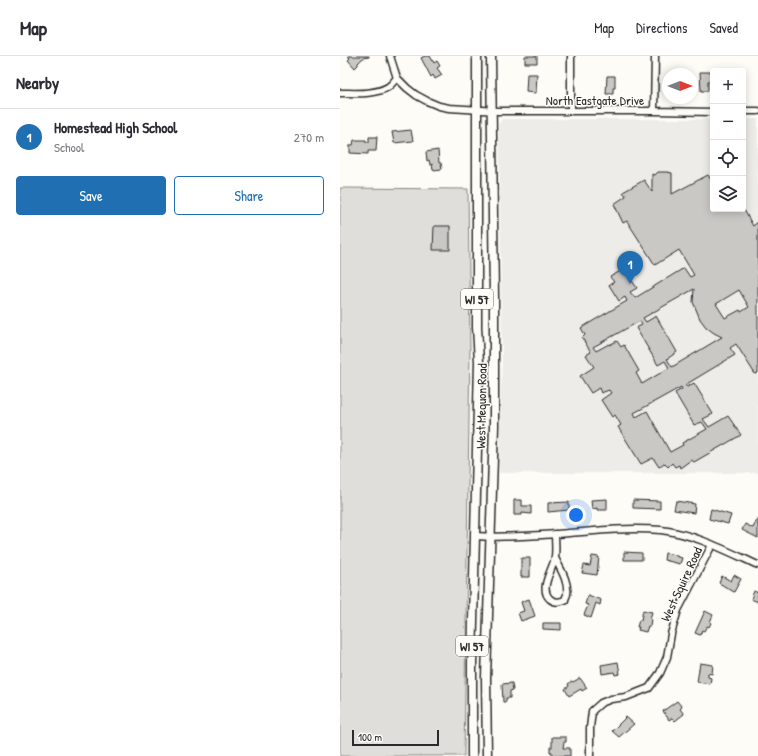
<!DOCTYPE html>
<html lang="en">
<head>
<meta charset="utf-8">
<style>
  :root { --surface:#fff; --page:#f2f2f3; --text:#2b2b33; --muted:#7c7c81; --line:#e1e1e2; --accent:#1f6fb2 }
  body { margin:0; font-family:"Patrick Hand",sans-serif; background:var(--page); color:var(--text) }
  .controls { position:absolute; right:12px; top:12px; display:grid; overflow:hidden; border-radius:4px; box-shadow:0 2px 10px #0003 }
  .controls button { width:36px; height:36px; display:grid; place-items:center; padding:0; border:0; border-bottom:1px solid var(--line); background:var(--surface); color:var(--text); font:20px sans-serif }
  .compass { position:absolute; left:322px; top:12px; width:36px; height:36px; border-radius:50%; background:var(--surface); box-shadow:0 2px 10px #0003; rotate:90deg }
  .scale { position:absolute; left:12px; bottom:10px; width:87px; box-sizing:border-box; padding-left:4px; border:2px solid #2b2b2b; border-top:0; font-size:11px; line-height:14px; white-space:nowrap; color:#2b2b2b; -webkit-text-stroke:3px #fdfcf7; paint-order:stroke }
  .you { position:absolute; left:236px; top:459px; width:14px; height:14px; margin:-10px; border:3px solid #fff; border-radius:50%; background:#1a73e8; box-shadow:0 0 0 6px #1a73e833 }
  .badge { display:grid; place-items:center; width:26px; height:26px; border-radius:50%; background:var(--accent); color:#fff; font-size:13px; font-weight:700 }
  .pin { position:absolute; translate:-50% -33px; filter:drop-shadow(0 1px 2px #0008) }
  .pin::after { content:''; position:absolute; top:21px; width:14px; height:12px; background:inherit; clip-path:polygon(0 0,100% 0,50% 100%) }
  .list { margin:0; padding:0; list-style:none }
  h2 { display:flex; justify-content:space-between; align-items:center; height:52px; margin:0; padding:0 16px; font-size:17px }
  h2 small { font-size:13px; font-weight:400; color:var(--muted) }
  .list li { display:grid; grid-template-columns:26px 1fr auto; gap:12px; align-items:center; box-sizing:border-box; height:56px; padding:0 16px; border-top:1px solid var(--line) }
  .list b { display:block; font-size:15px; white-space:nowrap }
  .list p { margin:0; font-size:13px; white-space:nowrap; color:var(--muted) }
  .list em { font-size:13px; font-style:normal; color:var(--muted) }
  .actions { display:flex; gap:8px; padding:12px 16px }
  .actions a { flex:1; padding:9px 0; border:1px solid var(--accent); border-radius:4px; text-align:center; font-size:14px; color:var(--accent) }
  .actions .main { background:var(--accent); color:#fff }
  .icon { flex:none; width:22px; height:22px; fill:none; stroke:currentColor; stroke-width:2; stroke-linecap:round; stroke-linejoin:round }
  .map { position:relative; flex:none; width:418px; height:700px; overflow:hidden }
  header { display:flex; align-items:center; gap:24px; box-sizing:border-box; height:56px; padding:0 20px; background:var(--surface); border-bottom:1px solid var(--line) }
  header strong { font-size:19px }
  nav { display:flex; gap:22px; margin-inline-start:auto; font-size:14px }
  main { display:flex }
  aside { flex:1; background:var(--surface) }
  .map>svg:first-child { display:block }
  .built { fill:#edece8 }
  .green { fill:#dfdeda; stroke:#858482 }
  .building { fill:#c9c8c4; stroke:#2b2b2b; fill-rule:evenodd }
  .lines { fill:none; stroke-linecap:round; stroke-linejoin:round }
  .minor-casing { stroke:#2b2b2b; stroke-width:9 }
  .major-casing { stroke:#2b2b2b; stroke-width:11 }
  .minor { stroke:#fdfcf7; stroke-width:6 }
  .major { stroke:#fdfcf7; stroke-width:8 }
  .labels { text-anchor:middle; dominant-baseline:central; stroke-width:3; stroke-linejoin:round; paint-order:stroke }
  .shield { fill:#fdfcf7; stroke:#6a6a68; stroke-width:1 }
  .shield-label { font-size:12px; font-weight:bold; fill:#2b2b2b }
  .street-label { font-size:13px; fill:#2b2b2b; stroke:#fdfcf7 }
</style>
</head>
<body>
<header>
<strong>Map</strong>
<nav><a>Map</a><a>Directions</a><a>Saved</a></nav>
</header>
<main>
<aside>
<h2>Nearby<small></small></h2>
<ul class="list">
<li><span class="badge">1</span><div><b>Homestead High School</b><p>School</p></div><em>270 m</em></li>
</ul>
<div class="actions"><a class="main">Save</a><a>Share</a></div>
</aside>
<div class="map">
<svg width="418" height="700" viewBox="0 0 418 700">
  <rect width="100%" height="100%" fill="#fdfcf7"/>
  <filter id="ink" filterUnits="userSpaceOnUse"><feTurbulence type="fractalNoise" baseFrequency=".025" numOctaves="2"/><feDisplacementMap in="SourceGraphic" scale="8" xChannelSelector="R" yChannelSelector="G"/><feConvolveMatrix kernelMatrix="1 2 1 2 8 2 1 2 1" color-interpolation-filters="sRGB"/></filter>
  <g filter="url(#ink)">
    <path class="built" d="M162 63H373V153H403V63H418V417H159L162 303 159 68Z"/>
    <path class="green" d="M0 132 128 133 130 294 124 700H0Z"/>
    <path class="building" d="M8 0H29V1L23 2 18 7V9L15 12 8 4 10 2Z
      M85 0H90L94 7 97 5 100 10 97 12 102 19 95 23 93 19 91 21 81 2Z
      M185 0H197V7H185Z
      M360 16H373V25H368V35H361Z
      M187 18H197L196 37 186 36Z
      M267 20H275V32H273V38H266Z
      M71 74 73 85 54 87 52 76Z
      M29 81H37L36 95H28V98L10 97V89H13L14 84H26V86H29Z
      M98 94 99 107H101L102 113 93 114 92 108 90 109 89 104 87 105 86 96Z
      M318 116H327L332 117V138L368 119 373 127V153L403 152 413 170 418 166V317L415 318 396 288 390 292 395 299 345 329 347 331 354 327 373 358 363 363 369 371 388 360 401 379 354 406 351 404 340 412 339 409 335 411 332 407 328 411 324 407 319 411 313 402 301 408 278 371 281 369 275 359 272 361 261 344 271 337 269 334 261 337 259 332 251 337 240 320 254 311 246 299 251 296 242 282 245 279 241 272 287 245 285 241 279 245 269 229 274 226 270 221 284 213 297 232 290 236 295 242 344 212 350 221 354 219 339 194 315 209 287 165 283 167 274 148 286 140 283 136 304 124 312 136V118L315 119ZM354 233 353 246 360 263 366 271 374 277 382 281 332 311 327 303 337 296 316 260 306 266 303 262ZM399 234 409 251 401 256 400 254 385 262 376 248ZM300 265 302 269 296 272 318 309 325 305 329 312 302 328 296 317 299 315 284 289 281 291 277 285 269 289V288L256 295 253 291ZM341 331 342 333 335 337 354 369 362 366 367 373 342 387 343 389 330 396 307 355 296 361 294 357Z
      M94 170H110V194H93Z
      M267 443V454H257V452L252 453 251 444Z
      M174 444H182V450H191V458L182 457V459H174Z
      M293 444 320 445V453L293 452Z
      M336 445 355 448 354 457 334 454Z
      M229 446V454L208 456V447Z
      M371 453 391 459 388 468 369 463Z
      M417 464H418V482L402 474 405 468 413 472Z
      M284 496 302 497V504H284Z
      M325 497 336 499V500L342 502 340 508 324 504Z
      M252 500 259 501 257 519 242 517 244 509 250 510Z
      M181 502H190V521H181Z
      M394 519 401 523 394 536 379 527 382 520 391 525Z
      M414 535 418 537V546L411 543Z
      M248 539 261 544 260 549 256 547 251 562 244 559 248 549 245 548Z
      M189 543 195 560 181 565 178 557 184 555 181 546Z
      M303 554 312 556 310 563H311L310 570H308L306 576 298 574 299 571H297L299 564H301Z
      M365 555 373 559 370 566 371 567 369 571 367 570 364 575 362 574 360 579 355 577Z
      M203 567H221V574L203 573Z
      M278 606 280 618 275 619 274 616 262 618 261 609Z
      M360 607 373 609 372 618 368 617V621L371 622 370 628 357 626Z
      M240 622 247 632 242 635 241 633 229 640 225 633 229 630 228 628 232 625 233 626Z
      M172 627 173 634 170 635V642H166V646H163L162 628Z
      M337 645 342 651 340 653 344 658 335 665 332 662 329 664 323 655Z
      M286 661 294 668 279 681 272 675Z
      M212 681H226V686H224L223 692H230V700H212V696H210V691H212Z"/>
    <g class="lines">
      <g class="minor-casing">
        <path id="minor" d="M50 0 57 22 67 32 76 39 87 45 99 50 109 52 158 55H314L373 56
          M0 37C15 37 34 39 48 31 51 29 54 25 57 22
          M231 55V0
          M314 55 315 0
          M403 55H418
          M215 478C215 485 216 493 215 501 214 512 198 532 210 543 215 547 219 546 225 544 225 542 227 540 227 538 229 526 220 512 215 502
          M135 480C162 482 190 480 217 478 252 475 286 471 321 474 355 478 387 495 418 509
          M250 700V672L252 655 261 647 271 643 286 641 309 632 320 617 327 601 331 578 338 554 372 489"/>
      </g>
      <g class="major-casing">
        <path id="major" d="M132 700V608L139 306 137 271V0
          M147 700 146 622 154 370V242L151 0"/>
      </g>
      <use href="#minor" class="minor"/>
      <use href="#major" class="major"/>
    </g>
  </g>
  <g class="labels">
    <g class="shield">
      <rect x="121" y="233" width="32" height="20" rx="3"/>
      <rect x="116" y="580" width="32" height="20" rx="3"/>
    </g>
    <g class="shield-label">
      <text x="137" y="243">WI 57</text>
      <text x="132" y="590">WI 57</text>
    </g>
    <g class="street-label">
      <text x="255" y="44">North Eastgate Drive</text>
      <text transform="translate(141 350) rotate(-89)">West Mequon Road</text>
      <text transform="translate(341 528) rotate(-65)">West Squire Road</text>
    </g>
  </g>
</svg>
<div class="controls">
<button>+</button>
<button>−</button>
<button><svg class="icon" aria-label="locate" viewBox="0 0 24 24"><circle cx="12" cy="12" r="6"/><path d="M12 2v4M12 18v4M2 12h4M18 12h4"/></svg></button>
<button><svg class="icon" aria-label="layers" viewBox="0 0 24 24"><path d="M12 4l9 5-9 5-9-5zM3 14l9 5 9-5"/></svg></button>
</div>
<svg class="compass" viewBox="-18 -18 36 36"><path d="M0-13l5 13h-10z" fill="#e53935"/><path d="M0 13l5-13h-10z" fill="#7c7c81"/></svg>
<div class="scale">100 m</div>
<div class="you"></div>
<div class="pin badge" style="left:290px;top:228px">1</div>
</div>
</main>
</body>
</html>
